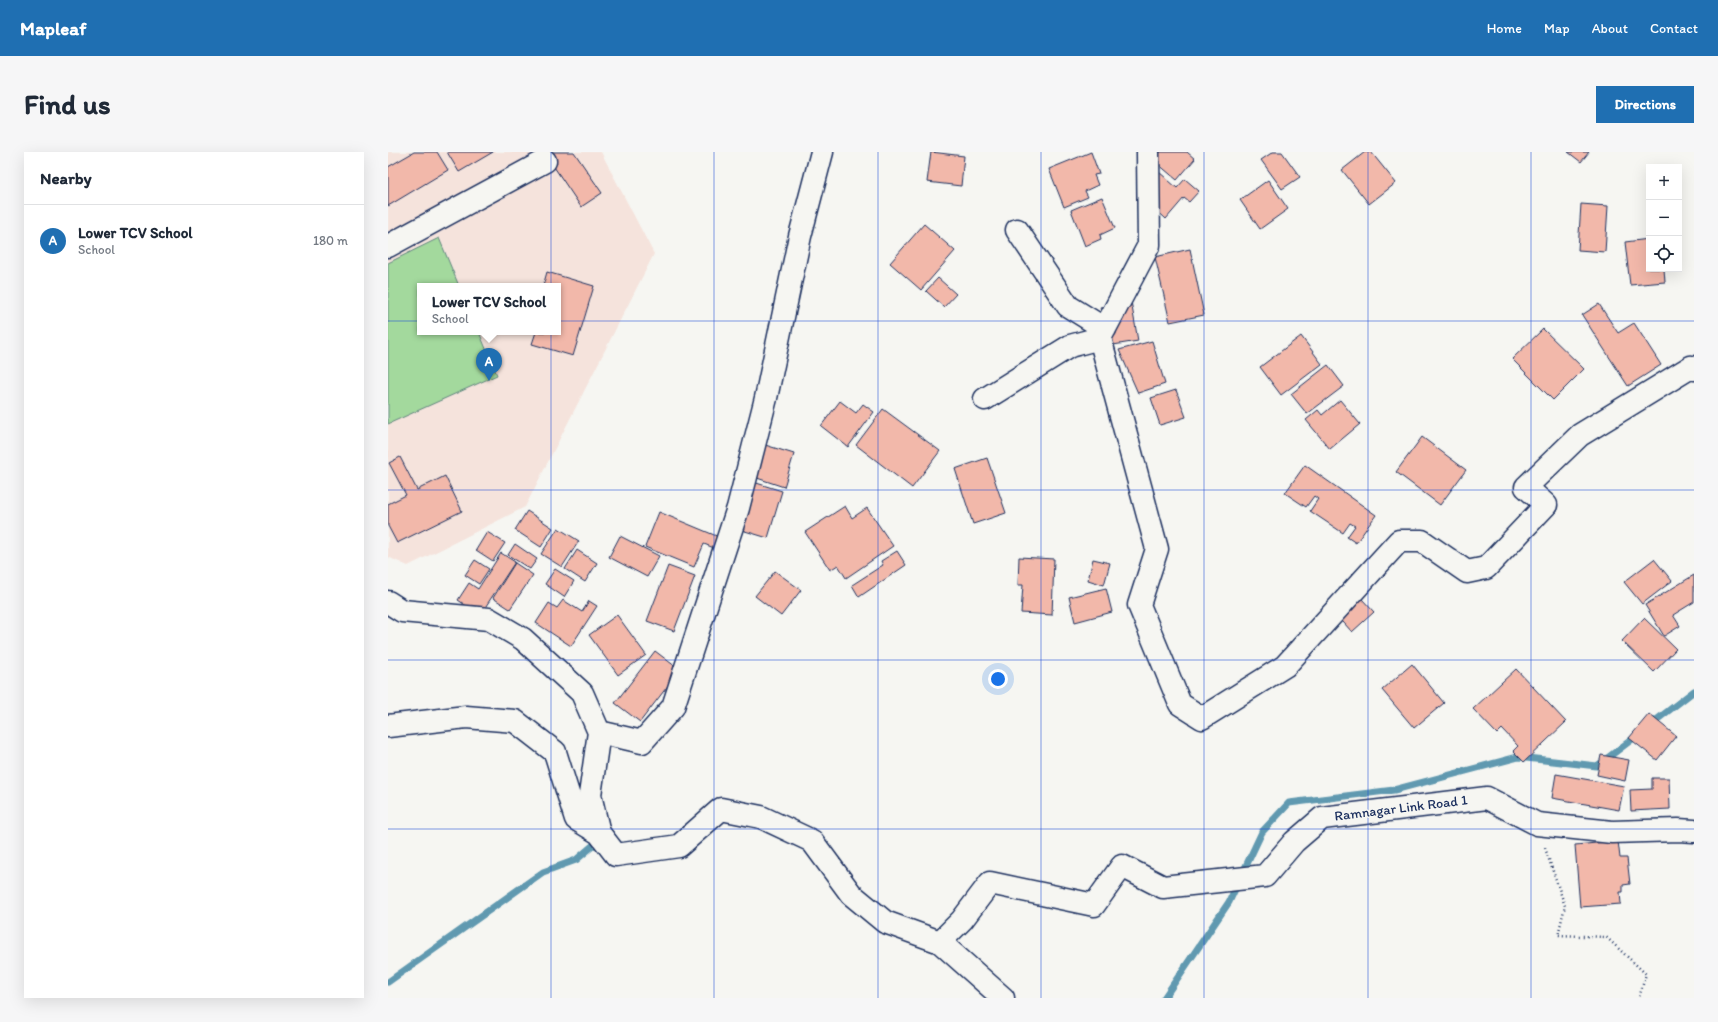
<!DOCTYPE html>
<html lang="en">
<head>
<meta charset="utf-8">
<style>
  :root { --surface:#fff; --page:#f6f6f7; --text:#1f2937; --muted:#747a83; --line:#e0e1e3; --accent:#1f6fb2 }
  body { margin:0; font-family:Itim,sans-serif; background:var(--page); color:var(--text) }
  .controls { position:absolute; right:12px; top:12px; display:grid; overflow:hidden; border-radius:0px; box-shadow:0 4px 16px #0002 }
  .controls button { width:36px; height:36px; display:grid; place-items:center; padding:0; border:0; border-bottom:1px solid var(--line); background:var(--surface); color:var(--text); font:20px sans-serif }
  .you { position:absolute; left:610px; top:527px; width:14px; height:14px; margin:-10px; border:3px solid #fff; border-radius:50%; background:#1a73e8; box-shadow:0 0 0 6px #1a73e833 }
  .badge { display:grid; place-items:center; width:26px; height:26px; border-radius:50%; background:var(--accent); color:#fff; font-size:13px; font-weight:700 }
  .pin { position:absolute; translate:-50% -33px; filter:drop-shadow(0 1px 2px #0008) }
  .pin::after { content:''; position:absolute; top:21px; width:14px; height:12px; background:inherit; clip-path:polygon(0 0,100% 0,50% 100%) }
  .popup { position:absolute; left:29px; top:131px; width:144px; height:52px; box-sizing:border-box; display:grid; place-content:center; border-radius:0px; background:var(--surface); filter:drop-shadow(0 1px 3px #0005); font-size:13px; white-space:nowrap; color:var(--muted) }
  .popup b { font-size:15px; color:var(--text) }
  .popup::after { content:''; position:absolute; left:50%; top:100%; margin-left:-8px; border:8px solid transparent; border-top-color:var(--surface) }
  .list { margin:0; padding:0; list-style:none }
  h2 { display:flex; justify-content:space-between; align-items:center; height:52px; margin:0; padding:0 16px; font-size:17px }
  h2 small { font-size:13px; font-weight:400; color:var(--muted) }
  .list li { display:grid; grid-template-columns:26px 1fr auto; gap:12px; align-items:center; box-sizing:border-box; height:72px; padding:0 16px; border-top:1px solid var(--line) }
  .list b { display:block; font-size:15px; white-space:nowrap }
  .list p { margin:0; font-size:13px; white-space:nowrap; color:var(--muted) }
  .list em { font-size:13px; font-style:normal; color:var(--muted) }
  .icon { flex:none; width:22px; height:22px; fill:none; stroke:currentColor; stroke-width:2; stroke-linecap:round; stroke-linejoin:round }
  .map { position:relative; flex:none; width:1306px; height:846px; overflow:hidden; border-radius:0px }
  header { display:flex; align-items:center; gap:24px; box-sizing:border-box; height:56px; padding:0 20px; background:var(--accent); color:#fff }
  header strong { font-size:19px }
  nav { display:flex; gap:22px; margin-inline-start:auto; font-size:14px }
  .intro { display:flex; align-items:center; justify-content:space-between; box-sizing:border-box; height:96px; padding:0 24px }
  h1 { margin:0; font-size:28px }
  .button { padding:10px 18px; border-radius:0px; background:var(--accent); color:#fff; font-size:14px; font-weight:700 }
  main { display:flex; gap:24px; padding:0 24px }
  aside { flex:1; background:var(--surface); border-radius:0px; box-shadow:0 4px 16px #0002 }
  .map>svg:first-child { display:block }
  .built { fill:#f5e3dc; fill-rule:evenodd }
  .green { fill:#a3d99d; stroke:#5f847e }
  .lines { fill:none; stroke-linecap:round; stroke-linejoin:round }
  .stream { stroke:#6099b0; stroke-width:7 }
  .building { fill:#f2b8aa; stroke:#1b2f5e }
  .minor-casing { stroke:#1b2f5e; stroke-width:25 }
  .path { stroke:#1b2f5e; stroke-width:2.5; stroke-dasharray:1 3; stroke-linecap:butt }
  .minor { stroke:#f6f6f2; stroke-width:22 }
  .grid { fill:none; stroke:#1d4ed8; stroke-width:1; stroke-opacity:0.55 }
  .labels { text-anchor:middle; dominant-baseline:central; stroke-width:3; stroke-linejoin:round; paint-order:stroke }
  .street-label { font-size:14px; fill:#1b2f5e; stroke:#f6f6f2 }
</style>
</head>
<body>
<header>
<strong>Mapleaf</strong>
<nav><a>Home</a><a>Map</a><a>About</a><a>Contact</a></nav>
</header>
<div class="intro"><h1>Find us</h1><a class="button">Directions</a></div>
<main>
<aside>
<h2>Nearby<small></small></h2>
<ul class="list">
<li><span class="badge">A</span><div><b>Lower TCV School</b><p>School</p></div><em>180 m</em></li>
</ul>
</aside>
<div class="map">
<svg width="1306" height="846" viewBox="0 0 1306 846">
  <rect width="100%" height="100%" fill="#f6f6f2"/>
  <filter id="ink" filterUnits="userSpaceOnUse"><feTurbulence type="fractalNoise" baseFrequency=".025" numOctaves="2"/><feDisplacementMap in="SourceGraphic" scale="8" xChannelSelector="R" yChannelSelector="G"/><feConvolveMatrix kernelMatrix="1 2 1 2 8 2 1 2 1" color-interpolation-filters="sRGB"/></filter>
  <g filter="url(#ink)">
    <path class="built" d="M0 0H213L266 102 137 355 20 414 0 405ZM32 134H170V180H32Z"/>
    <path class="green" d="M51 86 71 134H32V180H91L109 223 0 272V111Z"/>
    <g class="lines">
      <path class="stream" d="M1262 573 1306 539
        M0 830 155 720 188 708 208 691
        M776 846 841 750 874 680 901 651 1006 638 1130 605 1209 614 1251 582"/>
    </g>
    <path class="building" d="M26 0H49L60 18 0 54V15Z
      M59 0H105L71 20Z
      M156 0H186L214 41 193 55Z
      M543 0 576 4 573 34 539 30Z
      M703 0 711 22 706 23 710 33 697 39 700 45 676 55 661 17Z
      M768 0H799L807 7 789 28 763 6Z
      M885 0H894L912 25 894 37 873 8Z
      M977 0H983L1008 31 981 52 954 18Z
      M1180 0H1201L1193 10Z
      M770 19 789 36 797 27 811 39 801 50 796 46 778 67 761 51Z
      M880 28 900 57 872 77 852 48Z
      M714 45 727 76 712 83 713 87 697 94 683 58Z
      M1193 52 1220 54 1217 100 1190 98Z
      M536 72 567 99 533 138 502 111Z
      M1261 87V117H1276L1277 130 1242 133 1237 90Z
      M802 97 816 163 782 170 767 105Z
      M159 120 206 134 185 204 144 192 148 180H170V134H155Z
      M550 126 568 142 556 155 538 139Z
      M743 149 750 189 719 194 712 155Z
      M1211 152 1230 181 1246 171 1273 213 1240 234 1194 163Z
      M1155 177 1196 217 1165 248 1124 207Z
      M913 184 934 212 893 243 872 215Z
      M764 189 777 232 750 241 731 198Z
      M940 213 956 234 919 262 903 242Z
      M788 238 798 265 772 273 763 246Z
      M952 248 972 272 942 297 918 268 930 258 934 263Z
      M452 249 468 261 475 252 486 260 460 295 433 274Z
      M495 257 552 299 524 336 468 293Z
      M1034 285 1078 318 1052 353 1008 320Z
      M374 292 406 302 396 335 363 324Z
      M12 305 29 338 57 324 74 359 9 391 0 374V352L18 343 1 311Z
      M599 306 618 361 585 372 567 317Z
      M917 313 988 363 968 391 959 385 967 374 962 371 955 381 922 359 930 347 926 344 918 355 897 341Z
      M362 329 394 339 380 386 347 376Z
      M457 354 464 366 479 356 505 394 458 426 450 413 442 418 417 380Z
      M139 359 165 376 153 395 127 378Z
      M271 360 331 385 326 396 316 392 306 415 257 395Z
      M170 376 191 389 174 415 153 402Z
      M99 380 117 391 105 409 88 398Z
      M232 384 271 404 259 425 221 405Z
      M127 392 149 407 142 417 120 403Z
      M189 398 209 411 197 430 177 417Z
      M509 399 518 413 471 445 464 433 495 413 493 409Z
      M113 401 127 410 92 463 70 448 81 431 90 437Z
      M631 405 666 407 664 463 633 461 635 433H630Z
      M705 407 722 411 716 433 700 428Z
      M1266 407 1284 429 1254 452 1236 430Z
      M87 408 101 417 91 432 77 423Z
      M127 411 145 423 122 457 105 446Z
      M280 414 307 424 286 479 259 469Z
      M167 417 186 429 176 445 157 432Z
      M387 419 413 438 393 464 367 444Z
      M1306 423V450L1285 463 1292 474 1276 484 1257 453Z
      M961 433 986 460 964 480 947 461Z
      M718 436 724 460 687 470 681 445Z
      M175 448 194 460 201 449 209 454 183 494 148 471 161 451 169 456Z
      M229 463 258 503 230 523 201 483Z
      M1256 466 1288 497 1266 520 1234 489Z
      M267 499 292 518 252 570 227 551Z
      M1024 512 1056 551 1026 576 994 538Z
      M1128 517 1178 570 1136 610 1125 599 1130 594 1114 577 1109 582 1085 557Z
      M1261 562 1288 584 1269 608 1241 586Z
      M1213 603 1241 608 1237 629 1209 623Z
      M1168 622 1236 634 1231 658 1164 646Z
      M1264 626H1281L1282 657 1243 659 1242 638 1264 637Z
      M1230 689 1232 706H1239L1242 732 1235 733V740H1232L1233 752 1192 755 1187 693Z"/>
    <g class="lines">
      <g class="minor-casing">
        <path id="minor" d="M760 0 761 93 712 186 769 397 751 453 792 552 814 566 897 514 1011 389H1034L1079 420 1098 416 1158 353 1138 335 1192 283 1303 215 1306 217
          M629 78 680 154 717 177
          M0 94 157 9
          M597 247 682 194 712 186
          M0 450 14 459 101 467 135 487 194 541 211 580 202 643 211 681 228 703 291 694 333 657 373 665 424 689 463 742 497 770 552 790 615 846
          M0 574 78 565 127 569 167 600 188 667 211 681
          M211 580 254 590 285 555 350 356 378 246 412 84 434 0
          M552 790 574 768 602 731 706 753 734 714 775 735 877 724 906 690 934 666 1099 646 1149 672 1224 680 1290 678 1306 679"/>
      </g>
      <path class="path" d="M1157 696 1177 754 1170 783 1218 785 1258 822 1251 846"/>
      <use href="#minor" class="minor"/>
    </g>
  </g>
  <path class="grid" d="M163 0V846M326 0V846M490 0V846M653 0V846M816 0V846M980 0V846M1143 0V846M0 169H1306M0 338H1306M0 508H1306M0 677H1306"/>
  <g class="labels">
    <g class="street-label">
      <text transform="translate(1013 656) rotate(-7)">Ramnagar Link Road 1</text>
    </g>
  </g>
</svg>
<div class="controls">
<button>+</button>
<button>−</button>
<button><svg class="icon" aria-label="locate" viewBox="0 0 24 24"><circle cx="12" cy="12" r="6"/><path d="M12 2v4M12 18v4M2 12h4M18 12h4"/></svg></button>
</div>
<div class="you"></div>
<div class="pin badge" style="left:101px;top:229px">A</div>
<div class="popup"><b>Lower TCV School</b>School</div>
</div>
</main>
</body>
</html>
